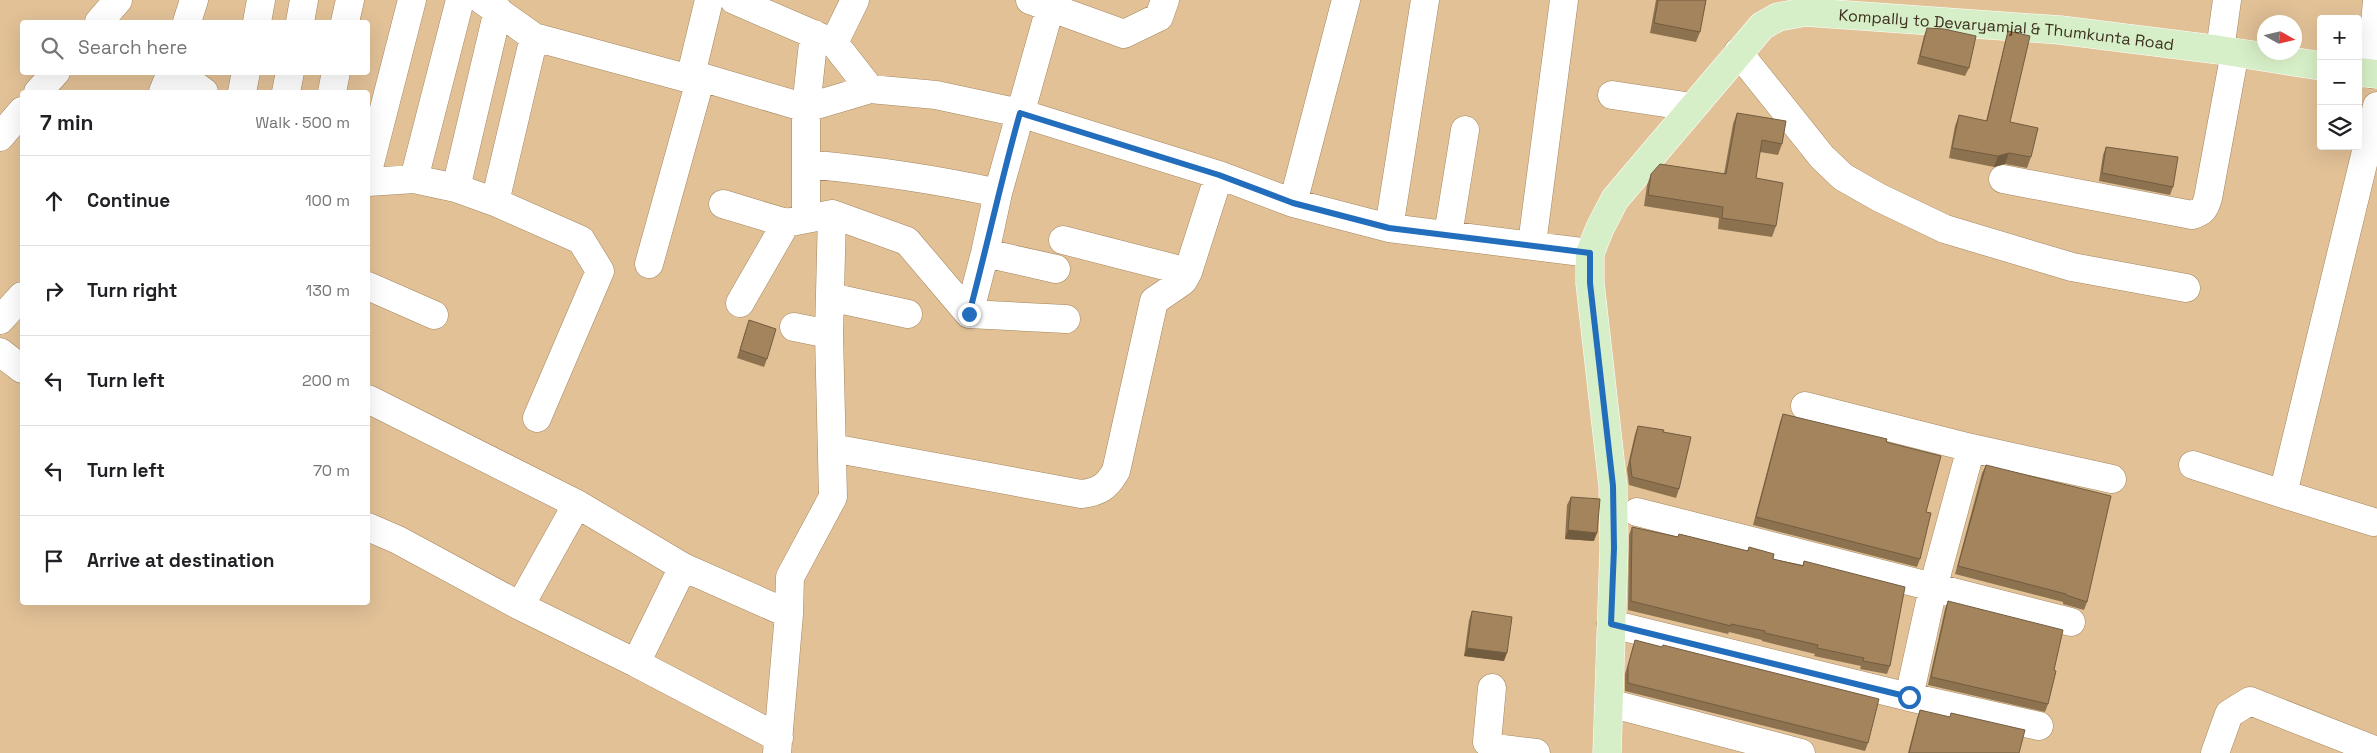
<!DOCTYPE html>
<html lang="en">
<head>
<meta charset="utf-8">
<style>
  :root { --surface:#fff; --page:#f6f6f6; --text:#202124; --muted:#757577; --line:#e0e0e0 }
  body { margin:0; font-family:"Space Grotesk",sans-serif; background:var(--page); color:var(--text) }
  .controls { position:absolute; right:15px; top:15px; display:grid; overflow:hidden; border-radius:5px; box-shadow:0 5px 20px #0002 }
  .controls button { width:45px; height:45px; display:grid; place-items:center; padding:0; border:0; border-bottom:1px solid var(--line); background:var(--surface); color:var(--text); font:25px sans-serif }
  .compass { position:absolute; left:2257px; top:15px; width:45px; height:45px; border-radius:50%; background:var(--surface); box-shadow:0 5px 20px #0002; rotate:98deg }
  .stop { position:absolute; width:15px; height:15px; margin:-11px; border:4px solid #236dbd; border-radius:50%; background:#fff }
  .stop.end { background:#236dbd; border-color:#fff; box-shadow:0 1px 5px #0008 }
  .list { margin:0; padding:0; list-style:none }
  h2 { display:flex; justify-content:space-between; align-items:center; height:65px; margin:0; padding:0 20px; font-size:21px }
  h2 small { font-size:16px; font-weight:400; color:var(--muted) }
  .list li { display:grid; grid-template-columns:32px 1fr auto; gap:15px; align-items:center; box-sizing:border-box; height:90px; padding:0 20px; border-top:1px solid var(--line) }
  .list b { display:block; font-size:19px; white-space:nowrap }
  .list em { font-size:16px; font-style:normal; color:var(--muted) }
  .icon { flex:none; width:28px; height:28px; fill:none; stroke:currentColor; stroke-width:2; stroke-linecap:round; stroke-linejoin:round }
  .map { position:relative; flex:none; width:2377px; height:753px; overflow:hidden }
  .search { position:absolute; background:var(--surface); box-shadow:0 5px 20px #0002; left:20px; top:20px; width:350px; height:55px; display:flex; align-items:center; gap:12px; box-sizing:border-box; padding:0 18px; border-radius:5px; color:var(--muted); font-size:19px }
  .panel { position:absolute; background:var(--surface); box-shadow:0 5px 20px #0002; left:20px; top:90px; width:350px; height:515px; border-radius:5px }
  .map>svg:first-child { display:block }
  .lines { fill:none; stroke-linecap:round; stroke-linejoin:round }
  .minor-casing { stroke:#a4865e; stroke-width:29 }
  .major-casing { stroke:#fff; stroke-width:29 }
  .minor { stroke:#fff; stroke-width:28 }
  .major { stroke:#d7efc8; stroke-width:28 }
  .wall { fill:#8c724f }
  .shaded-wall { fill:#725c40 }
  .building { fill:#a3845c; stroke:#725c40 }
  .route { stroke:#236dbd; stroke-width:6 }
  .labels { text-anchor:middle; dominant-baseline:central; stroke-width:4.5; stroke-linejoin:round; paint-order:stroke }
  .street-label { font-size:16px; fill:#3c2f1e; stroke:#e2c197 }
</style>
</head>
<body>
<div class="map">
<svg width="2377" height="753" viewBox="0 0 2377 753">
  <rect width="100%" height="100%" fill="#e2c197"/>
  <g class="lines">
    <g class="minor-casing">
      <path id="minor" d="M482 0 534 37 690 79 701 77 806 108 870 89
        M734 0 834 43 870 89 936 95 1020 113 1219 175 1293 203 1389 228 1590 253
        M1030 0 1124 34 1159 17 1165 0
        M99 22 118 0
        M187 22 194 0
        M257 22 261 0
        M300 22 304 0
        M345 22 350 0
        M834 43 855 0
        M2220 50 2227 0
        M1738 52 1822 157 1843 177 1880 198 1945 229 2072 267 2186 288
        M177 72 204 92
        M2371 74 2377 0
        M690 79 709 0
        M38 92 56 72
        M163 92 171 72
        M242 92 246 72
        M286 92 290 72
        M332 92 336 72
        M1612 95 1692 107
        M0 137 22 111
        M806 164C871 170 934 179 998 193
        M368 171 412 0
        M414 179 460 0
        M2003 179 2192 215C2203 212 2205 208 2208 198L2235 52
        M368 182 414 179 456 188 495 202 581 240 600 271 537 418
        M456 188 498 10
        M495 202 534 37
        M1293 203 1346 0
        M723 204 786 223 832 214 907 241 969 314 1066 319
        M806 218V108L814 34
        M1389 228 1425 0
        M1448 235 1465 130
        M1063 240 1188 272
        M1532 244 1564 0
        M985 253 1056 269
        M649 264 701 77
        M368 286 434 315
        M830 297 908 314
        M740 303 786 223
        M969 314 985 253 998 193 1050 8
        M0 320 22 296
        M794 327 829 334
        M0 352 22 369
        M368 399 577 504 683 567 789 614
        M1805 406 1971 448
        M832 448 1081 494C1099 492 1107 487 1116 471L1154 301 1183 281 1188 272 1219 175
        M2193 465 2283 494
        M1637 512 2071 622
        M2373 522 2283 494 2377 106
        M368 527 398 540 520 606 636 663 779 738
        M520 606 577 504
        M1611 624 1909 697 1933 588 1971 448 2112 479
        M636 663 683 567
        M1492 688 1487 742 1495 748 1536 753
        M1909 697 2039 726
        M1609 703 1801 753
        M777 753 789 614 790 577 833 497 829 334 832 214
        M2215 753 2229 714 2250 701 2377 751"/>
    </g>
    <g class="major-casing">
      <g id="major">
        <path d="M2358 72 2377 74"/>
        <path id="s1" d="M1607 753 1614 548 1613 486 1590 283V253L1600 228 1615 199 1762 26 1778 17 1805 12 2060 30 2220 50 2321 66"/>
      </g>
    </g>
    <use href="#minor" class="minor"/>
    <use href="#major" class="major"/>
  </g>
  <path class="wall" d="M1656 0H1706L1700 32 1696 42 1650 33Z
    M1927 28 1969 68 1965 76 1917 64 1924 36Z
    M2008 31 2010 122 2031 157 2027 168 2005 164 1994 167 1949 158 1955 126 1959 115 1986 121 2005 42Z
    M1737 113 1782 144 1778 155 1760 152 1756 178 1776 226 1772 237 1718 229 1719 218 1644 206 1647 185 1651 174H1724L1733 124Z
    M2106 147 2173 187 2170 195 2099 181 2103 155Z
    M746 329 767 359 764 367 737 358Z
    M1783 414 1886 442 1926 512 1920 559 1917 567 1753 525 1780 422Z
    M1638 426 1663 432 1679 489 1676 498 1629 485 1627 469 1635 434Z
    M1986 465 2087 602 2084 610 2063 604V602L1955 574 1982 473Z
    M1571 497 1594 541 1565 539 1567 505Z
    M1632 527 1678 537 1679 534 1747 551 1749 547 1773 559 1803 565 1804 561 1890 666 1887 674 1860 669 1861 666 1814 656 1815 654 1762 641V640L1729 632 1728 634 1628 610 1629 535Z
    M1948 601 2054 670 2048 704 2045 712 1928 685 1945 609Z
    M1472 611 1504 661 1464 656 1469 620Z
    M1635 640 1868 743 1865 751 1625 691V674Z
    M1920 710 2019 753H1908L1917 718Z"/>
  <path class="shaded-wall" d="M2009 153 2005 164 1994 167 1998 156Z
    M1568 530 1597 533 1594 541 1565 539Z
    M1467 648 1507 653 1504 661 1464 656Z"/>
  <path class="building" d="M1658 0H1706L1700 32 1654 23Z
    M1927 28 1944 29 1976 36 1969 68 1920 56Z
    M2008 31 2030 36 2010 122 2038 128 2031 157 2009 153 1998 156 1952 148 1959 115 1987 121Z
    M1737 113 1786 121 1782 144 1762 140 1756 178 1783 183 1776 226 1722 218 1723 207 1648 195 1651 174 1660 164 1726 174Z
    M2106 147 2178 157 2173 187 2102 173Z
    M749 320 776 329 767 359 740 350Z
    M1783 414 1887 439 1886 442 1941 456 1926 512 1931 513 1920 559 1756 517Z
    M1638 426 1664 430 1663 432 1691 437 1679 489 1632 477 1630 461Z
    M1986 465 2111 496 2087 602 2066 595V594L1958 566Z
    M1571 497 1600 499 1597 533 1568 530Z
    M1632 527 1678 537 1679 534 1748 551 1749 547 1774 554 1773 559 1803 566 1804 561 1905 587 1890 666 1863 661 1864 658 1817 648 1818 645 1765 633V631L1731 624V626L1631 601Z
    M1948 601 2063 630 2054 670 2056 671 2048 704 1931 677Z
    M1472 611 1512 617 1507 653 1467 648Z
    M1635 640 1662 647 1663 645 1879 699 1868 743 1628 683V666Z
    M1920 710 1950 717 1951 713 2025 730 2019 753H1909Z"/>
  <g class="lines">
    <path class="route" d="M969 314C987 247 1001 180 1020 113L1219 175 1293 203 1389 228 1590 253V283L1613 486 1614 548 1611 624 1909 697"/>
  </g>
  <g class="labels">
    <g class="street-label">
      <text stroke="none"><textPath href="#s1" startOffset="1036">Kompally to Devaryamjal &amp; Thumkunta Road</textPath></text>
    </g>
  </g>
</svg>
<div class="controls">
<button>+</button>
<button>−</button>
<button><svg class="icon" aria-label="layers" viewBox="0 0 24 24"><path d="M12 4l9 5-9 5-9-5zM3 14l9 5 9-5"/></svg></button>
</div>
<svg class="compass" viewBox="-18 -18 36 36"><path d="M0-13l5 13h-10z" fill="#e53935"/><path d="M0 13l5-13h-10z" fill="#757577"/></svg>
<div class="stop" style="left:1909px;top:697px"></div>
<div class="stop end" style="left:969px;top:314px"></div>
<div class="search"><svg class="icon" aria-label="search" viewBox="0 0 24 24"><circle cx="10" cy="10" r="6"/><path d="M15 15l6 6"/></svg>Search here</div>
<section class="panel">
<h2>7 min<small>Walk · 500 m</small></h2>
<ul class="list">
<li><svg class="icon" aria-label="ahead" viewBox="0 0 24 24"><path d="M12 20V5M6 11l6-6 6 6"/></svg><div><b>Continue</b></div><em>100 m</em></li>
<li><svg class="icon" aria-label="right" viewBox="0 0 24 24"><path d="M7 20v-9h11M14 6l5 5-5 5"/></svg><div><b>Turn right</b></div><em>130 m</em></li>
<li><svg class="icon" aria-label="left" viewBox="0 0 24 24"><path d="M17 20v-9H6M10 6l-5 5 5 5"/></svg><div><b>Turn left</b></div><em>200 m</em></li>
<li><svg class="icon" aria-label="left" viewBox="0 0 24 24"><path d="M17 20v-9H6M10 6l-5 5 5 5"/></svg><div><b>Turn left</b></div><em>70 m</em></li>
<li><svg class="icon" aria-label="arrive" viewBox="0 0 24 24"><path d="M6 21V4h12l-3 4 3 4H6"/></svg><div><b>Arrive at destination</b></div></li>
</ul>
</section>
</div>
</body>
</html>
